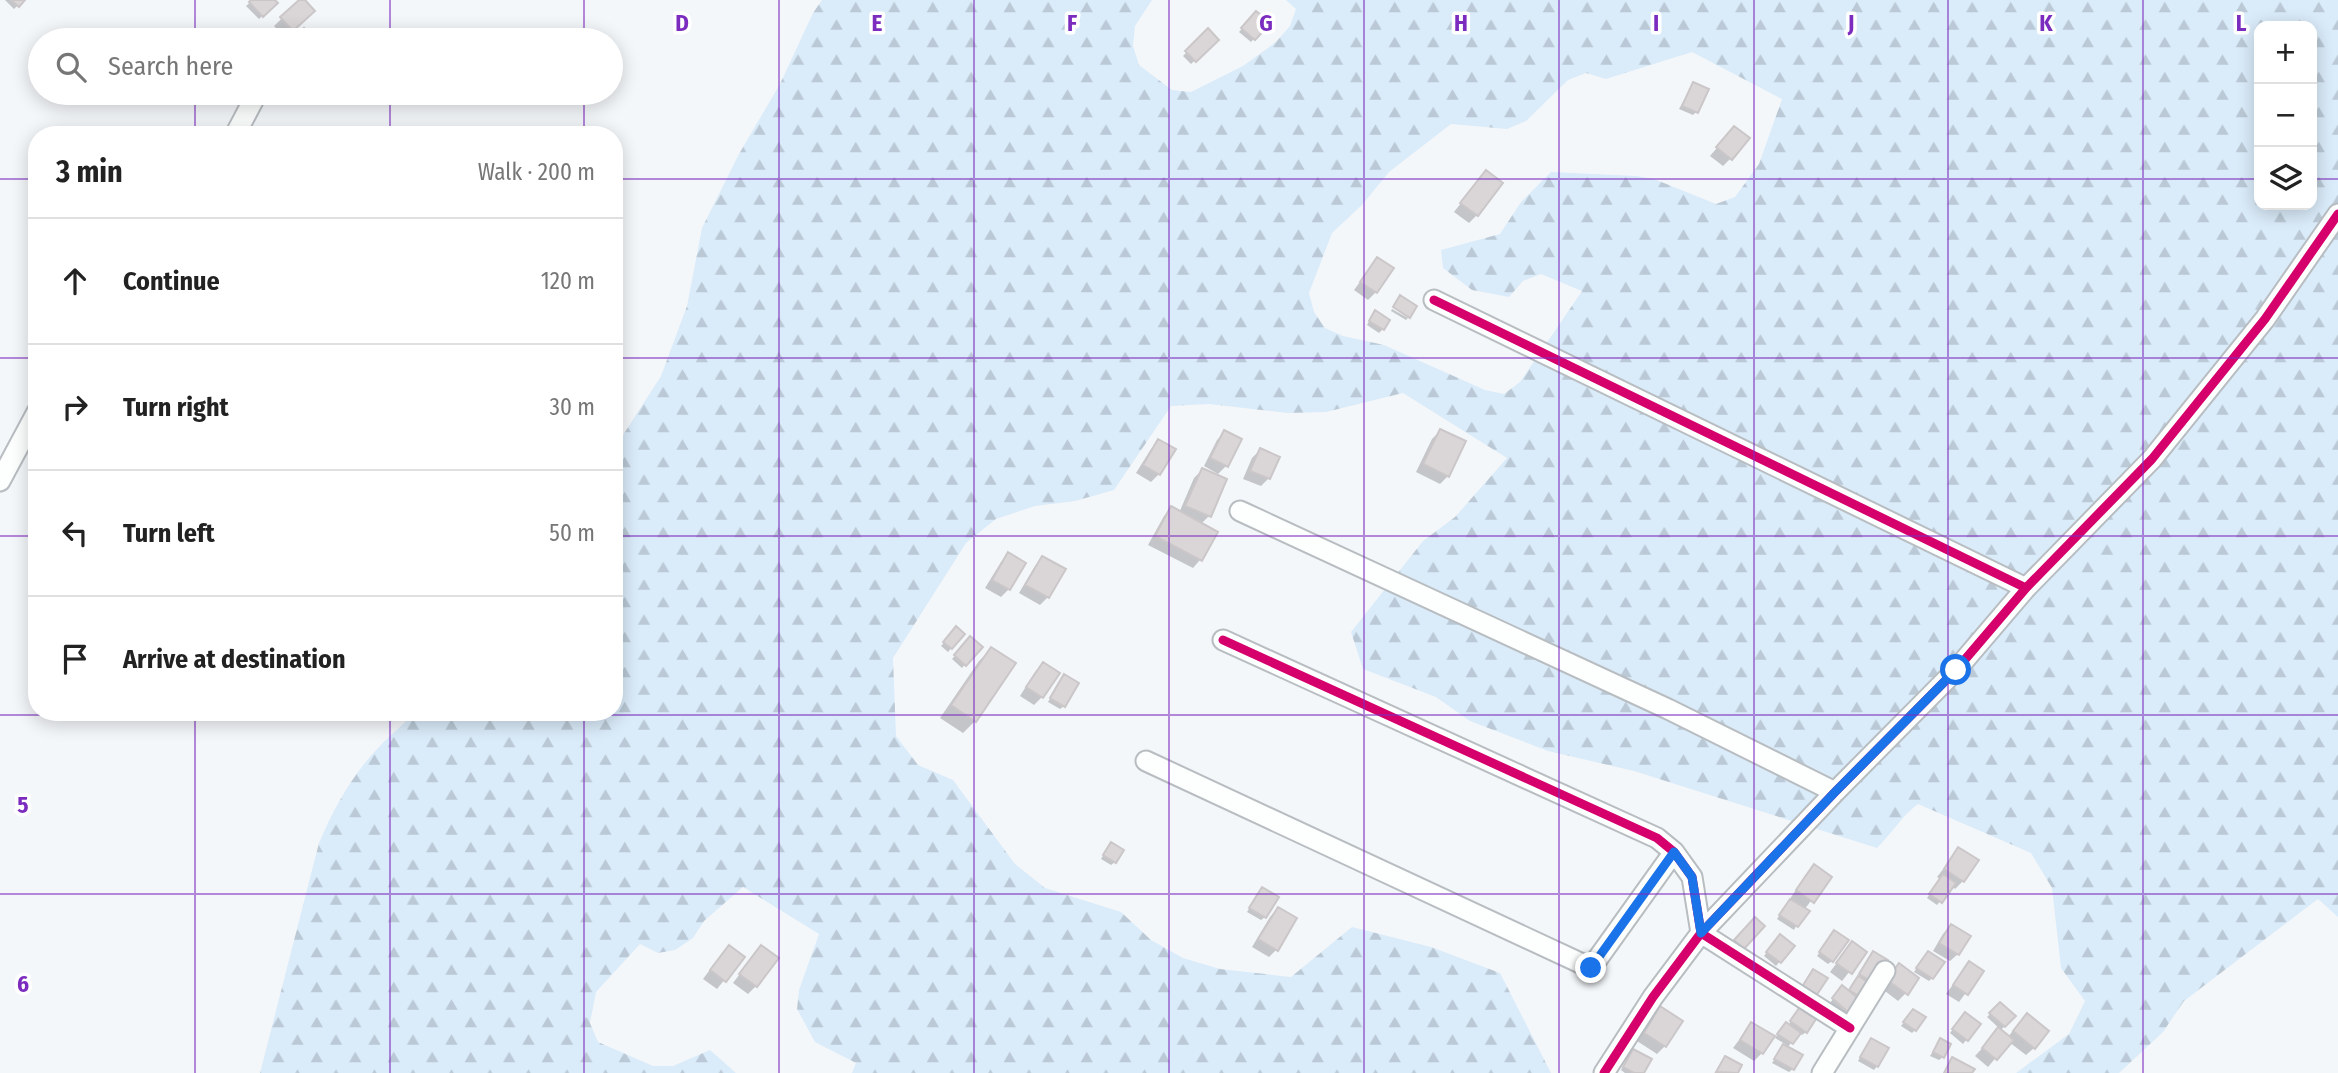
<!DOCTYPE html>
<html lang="en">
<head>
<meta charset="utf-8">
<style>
  :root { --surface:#fff; --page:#f6f6f6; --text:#222; --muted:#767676; --line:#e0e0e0 }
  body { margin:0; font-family:"Fira Sans Condensed",sans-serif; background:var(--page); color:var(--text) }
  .controls { position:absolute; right:21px; top:21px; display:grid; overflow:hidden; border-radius:14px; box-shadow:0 4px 18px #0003 }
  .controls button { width:63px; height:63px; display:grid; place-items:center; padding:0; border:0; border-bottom:2px solid var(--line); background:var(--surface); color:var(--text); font:35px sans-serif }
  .stop { position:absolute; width:21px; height:21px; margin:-16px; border:5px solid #1a73e8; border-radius:50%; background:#fff }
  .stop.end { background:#1a73e8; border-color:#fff; box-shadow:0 2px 7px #0008 }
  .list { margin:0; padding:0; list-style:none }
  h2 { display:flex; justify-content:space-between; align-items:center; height:91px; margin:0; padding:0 28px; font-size:30px }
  h2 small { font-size:23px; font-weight:400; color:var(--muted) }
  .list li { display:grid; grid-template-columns:46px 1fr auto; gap:21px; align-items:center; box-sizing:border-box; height:126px; padding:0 28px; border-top:2px solid var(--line) }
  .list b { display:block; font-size:26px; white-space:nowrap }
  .list em { font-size:23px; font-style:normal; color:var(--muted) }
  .icon { flex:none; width:38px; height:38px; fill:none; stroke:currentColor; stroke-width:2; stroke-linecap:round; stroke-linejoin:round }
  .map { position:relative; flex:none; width:2338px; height:1073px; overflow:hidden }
  .search { position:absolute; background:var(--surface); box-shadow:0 4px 18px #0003; left:28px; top:28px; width:595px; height:77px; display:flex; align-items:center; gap:18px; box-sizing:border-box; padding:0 24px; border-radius:38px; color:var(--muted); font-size:26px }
  .panel { position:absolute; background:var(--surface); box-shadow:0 4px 18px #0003; left:28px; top:126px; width:595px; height:595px; border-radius:28px }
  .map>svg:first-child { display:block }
  .forest { fill:url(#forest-firs); fill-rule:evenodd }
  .shadow { fill:#0003 }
  .building { fill:#dad6d8; stroke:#cbc7c9; stroke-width:2 }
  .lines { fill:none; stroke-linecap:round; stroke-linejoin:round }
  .street-casing { stroke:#b8bdc1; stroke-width:23 }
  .street { stroke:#fdfefe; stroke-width:19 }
  .cycleway-casing { stroke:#fff; stroke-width:13 }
  .cycleway { stroke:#d6006c; stroke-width:9 }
  .route { stroke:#1a73e8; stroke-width:9 }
  .grid { fill:none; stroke:#7b2cbf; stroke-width:2; stroke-opacity:0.55 }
  .grid-label { font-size:23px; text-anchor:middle; font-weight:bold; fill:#7b2cbf; stroke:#fff; stroke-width:7; stroke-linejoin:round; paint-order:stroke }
</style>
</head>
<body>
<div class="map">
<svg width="2338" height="1073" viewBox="0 0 2338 1073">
  <defs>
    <pattern id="forest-firs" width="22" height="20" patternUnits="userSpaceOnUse" patternTransform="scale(1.75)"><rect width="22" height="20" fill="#daebf9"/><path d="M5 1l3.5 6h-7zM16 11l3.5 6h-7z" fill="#bac9d5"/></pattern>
  </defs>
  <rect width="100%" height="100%" fill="#f4f7fa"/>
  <path class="forest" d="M822 0H1152L1135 26 1133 46 1139 65 1172 90 1191 92 1243 66 1276 42 1290 26 1296 9 1286 0H2338V917L2318 899 2184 1001 2163 1032 2119 1073H2016L2069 1034 2085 1001 2061 968 2052 888 2031 853 1918 804C1902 816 1892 833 1877 848L1634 771 1548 751 1470 721 1436 697 1363 669 1351 632 1423 541 1455 517 1507 458 1403 393 1326 412 1287 413 1209 404 1171 406 1114 490 1075 501 1035 506 996 519 966 543 893 658 896 736 918 765 953 780 1015 864 1045 888 1121 912 1151 940 1183 958 1220 969 1291 977 1352 927 1431 947 1500 973 1551 1073H852L856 1063 815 1042 797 1009 799 990 819 934 743 887 704 921 693 938 675 950 658 953 640 944 596 992 590 1023 598 1042 653 1066H673L710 1050 736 1073H260L319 843C334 808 352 775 379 747 390 735 404 725 414 712H614V449L661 376 687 306 702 228 739 154 780 84 813 13ZM2259 26H2312V205H2259ZM1692 52 1782 99 1759 164 1735 197 1716 204 1654 179 1636 176 1551 172 1521 202 1500 234 1441 250 1443 268 1472 290 1509 297 1523 281 1541 274 1582 291 1520 382 1504 394 1485 390 1384 345 1343 336 1325 328 1314 312 1309 293 1332 233 1362 205 1389 172 1451 124 1507 129 1526 121 1568 80 1586 73 1606 79Z"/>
  <path class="shadow" d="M5 0H23L14 9Z
    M253 0H273L276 3 259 19 246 6Z
    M301 0 308 15 284 37 274 26Z
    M1256 13 1268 23 1251 42 1239 32Z
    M1208 31 1216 40 1191 64 1183 56Z
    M1693 84 1696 112 1693 115 1679 109Z
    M1727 136 1730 159 1723 166 1710 156Z
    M1479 180 1477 215 1469 223 1454 212Z
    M1377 259 1376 292 1368 300 1354 290Z
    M1392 309 1408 318 1406 320 1391 311Z
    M1372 316 1383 329 1379 333 1367 325Z
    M1440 431 1448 476 1440 484 1416 472 1432 439Z
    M1225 432 1240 440 1226 466 1218 474 1204 466 1217 440Z
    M1159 441V474L1151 482 1136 473 1151 449Z
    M1260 450 1269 478 1261 486 1243 479 1252 458Z
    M1202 470 1209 516 1201 524 1216 532 1200 560 1193 568 1148 545 1164 516 1172 508 1179 513 1194 478Z
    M1008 555 1024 563 1009 589 1001 597 985 588 1001 562Z
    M1043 558 1048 597 1040 605 1019 593 1035 566Z
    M956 629 963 635 948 652 941 646Z
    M970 639 980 647 962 668 952 659Z
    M991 649 975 721 963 733 940 718 979 661Z
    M1043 664 1042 697 1034 705 1020 696 1035 672Z
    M1061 680 1064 706 1060 709 1048 702Z
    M1108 847 1115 862 1111 865 1101 859Z
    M1959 849 1963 881 1955 889 1952 886 1937 905 1927 898 1940 879 1937 877Z
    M1814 867 1829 877 1804 910 1794 930 1777 919 1806 874Z
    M1259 892 1265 917 1261 920 1247 912Z
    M1278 909 1277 949 1269 957 1252 947 1270 917Z
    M1951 926 1958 954 1950 961 1933 951 1943 934Z
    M1831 936 1832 961 1828 964 1817 956Z
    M1776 939 1792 946 1776 966 1764 956Z
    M1852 943 1865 952 1842 981 1830 972Z
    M1873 953 1872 982 1844 1014 1830 1003 1839 991 1848 992Z
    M721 955 743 957 717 989 703 979Z
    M754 955 756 986 748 994 733 983Z
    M1925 956 1932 978 1929 981 1914 972Z
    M1969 963 1982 971 1959 1002 1946 994Z
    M1891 974 1906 993 1898 1001 1881 988Z
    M2000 1004 2014 1016 2000 1031 2008 1037 2019 1023 2034 1048 2026 1055 2009 1042 1988 1067 1975 1056 2000 1029 1987 1017Z
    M1661 1009 1665 1046 1657 1054 1637 1041 1653 1016Z
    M1796 1013 1806 1032 1802 1035 1799 1033 1787 1048 1793 1069 1789 1072 1772 1063 1785 1044 1775 1038 1782 1028 1788 1026Z
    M1910 1014 1915 1030 1912 1033 1901 1026Z
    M1962 1018 1978 1025 1963 1044 1950 1033Z
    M1751 1024 1762 1053 1754 1061 1733 1048Z
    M1940 1040 1943 1057 1939 1060 1930 1056Z
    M1868 1043 1877 1066 1874 1070 1858 1061Z
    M1630 1054 1642 1073H1625L1621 1070Z"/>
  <path class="building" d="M11 0H25L19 7Z
    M251 0H275L278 3 263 17 249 2Z
    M299 0H305L315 11 293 31 280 17Z
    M1256 11 1271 23 1255 40 1241 28Z
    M304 28 316 40H292Z
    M1208 28 1219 40 1196 62 1185 51Z
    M1693 82 1709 89 1698 113 1682 106Z
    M1734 126 1750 138 1732 160 1716 147Z
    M1486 170 1503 183 1478 216 1460 203Z
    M1377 257 1394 268 1377 293 1360 282Z
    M1400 295 1417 306 1410 318 1393 307Z
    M1375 310 1390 320 1384 330 1369 321Z
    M1440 429 1466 441 1449 477 1423 464Z
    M1224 430 1242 439 1228 467 1210 458Z
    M1158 439 1176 449 1160 475 1143 465Z
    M1260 448 1280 457 1270 479 1250 471Z
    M1202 468 1227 479 1211 517 1185 506Z
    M1171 506 1218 532 1202 561 1155 536Z
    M1008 552 1026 563 1010 590 992 580Z
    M1042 556 1066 569 1049 598 1025 585Z
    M956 626 965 634 952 649 943 642Z
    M970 636 983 647 966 666 954 655Z
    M991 647 1016 663 976 722 951 705Z
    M1043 662 1060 673 1043 698 1026 687Z
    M1064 674 1079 683 1065 707 1050 698Z
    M1111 842 1124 850 1116 863 1103 855Z
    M1958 847 1979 860 1964 882 1944 869Z
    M1814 864 1832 877 1814 903 1796 890Z
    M1943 874 1956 883 1942 903 1929 894Z
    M1262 887 1279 897 1266 918 1249 908Z
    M1790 899 1810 911 1798 927 1779 915Z
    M1278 907 1297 918 1278 951 1258 939Z
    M1755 917 1765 926 1744 949 1734 940Z
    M1951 924 1971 936 1959 955 1939 943Z
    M1834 930 1849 940 1833 962 1819 952Z
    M1780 934 1795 946 1781 963 1766 952Z
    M1852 941 1867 952 1852 974 1836 963Z
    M729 945 745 957 726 982 710 970Z
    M761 945 779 958 757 987 739 974Z
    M1873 951 1888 960 1874 983 1859 974Z
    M1928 951 1945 962 1933 979 1916 968Z
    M1969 961 1984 971 1968 995 1953 985Z
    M1899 963 1919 978 1908 995 1887 980Z
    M1813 969 1828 978 1816 996 1802 987Z
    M1858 976 1872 985 1864 999 1849 990Z
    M1842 985 1859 999 1848 1012 1832 998Z
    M2000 1002 2016 1016 2005 1027 1989 1013Z
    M1660 1006 1683 1021 1666 1047 1644 1033Z
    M1799 1008 1816 1019 1807 1033 1790 1021Z
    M1913 1009 1926 1017 1916 1031 1903 1022Z
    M1965 1012 1981 1024 1968 1041 1952 1029Z
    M2027 1013 2049 1031 2035 1049 2013 1031Z
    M1751 1022 1775 1036 1763 1054 1740 1040Z
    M1786 1022 1801 1033 1793 1044 1777 1034Z
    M1998 1027 2014 1040 1997 1060 1982 1048Z
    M1871 1038 1889 1048 1878 1067 1860 1057Z
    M1940 1038 1951 1044 1944 1058 1933 1052Z
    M1783 1044 1803 1055 1794 1070 1774 1059Z
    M1633 1049 1652 1059 1644 1073H1634L1623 1067Z
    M1725 1056 1742 1065 1738 1073 1716 1072Z
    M1952 1057 1975 1069 1972 1073H1944Z"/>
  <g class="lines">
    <g class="street-casing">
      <path id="street" d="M235 135 254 99
        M1434 300 2026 588
        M0 481 37 412
        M1240 511 1668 709 1835 792
        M1223 640 1657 838 1674 852 1692 877 1701 933 1850 1028
        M1146 761 1591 968 1674 852
        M1604 1073 1653 997 1701 933 1835 792 1956 670 2026 588 2152 459 2265 319 2338 214
        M1822 1073 1885 971"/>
    </g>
    <use href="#street" class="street"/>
    <g class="cycleway-casing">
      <path id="cycleway" d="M1434 300 2026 588
        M1223 640 1657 838 1674 852 1692 877 1701 933 1850 1028
        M1604 1073 1653 997 1701 933 1835 792 1956 670 2026 588 2152 459 2265 319 2338 214"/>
    </g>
    <use href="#cycleway" class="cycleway"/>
  </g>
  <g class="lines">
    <path class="route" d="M1591 968 1674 852 1692 877 1701 933 1835 792 1956 670"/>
  </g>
  <path class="grid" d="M195 0V40M390 0V40M584 0V40M779 0V1073M974 0V1073M1169 0V1073M1364 0V1073M1559 0V1073M1754 0V1073M1948 0V1073M2143 0V1073M195 93V135M390 93V135M584 93V135M0 179H37M614 179H2259M2312 179H2338M0 358H37M614 358H2338M0 536H37M614 536H2338M195 712V1073M390 712V1073M584 712V1073M0 715H2338M0 894H2338"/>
  <g class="grid-label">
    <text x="682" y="31">D</text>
    <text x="877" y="31">E</text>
    <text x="1072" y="31">F</text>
    <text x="1266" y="31">G</text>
    <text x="1461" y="31">H</text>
    <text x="1656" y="31">I</text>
    <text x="1851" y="31">J</text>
    <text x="2046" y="31">K</text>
    <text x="2241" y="31">L</text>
    <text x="23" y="813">5</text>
    <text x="23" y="992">6</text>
  </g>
</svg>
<div class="controls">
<button>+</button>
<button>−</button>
<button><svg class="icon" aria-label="layers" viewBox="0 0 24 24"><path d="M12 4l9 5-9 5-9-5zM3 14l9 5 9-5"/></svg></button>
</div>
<div class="stop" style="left:1956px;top:670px"></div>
<div class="stop end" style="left:1591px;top:968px"></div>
<div class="search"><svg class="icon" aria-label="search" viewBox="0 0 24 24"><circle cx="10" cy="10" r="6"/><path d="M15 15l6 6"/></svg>Search here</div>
<section class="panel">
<h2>3 min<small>Walk · 200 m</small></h2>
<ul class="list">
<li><svg class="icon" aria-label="ahead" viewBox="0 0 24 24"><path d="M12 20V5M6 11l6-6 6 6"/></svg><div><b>Continue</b></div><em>120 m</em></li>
<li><svg class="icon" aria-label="right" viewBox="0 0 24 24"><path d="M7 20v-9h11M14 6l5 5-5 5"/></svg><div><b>Turn right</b></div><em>30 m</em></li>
<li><svg class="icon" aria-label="left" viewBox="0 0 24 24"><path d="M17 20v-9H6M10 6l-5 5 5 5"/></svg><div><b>Turn left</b></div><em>50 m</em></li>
<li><svg class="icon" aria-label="arrive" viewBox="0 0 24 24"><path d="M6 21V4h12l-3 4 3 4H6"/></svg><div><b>Arrive at destination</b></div></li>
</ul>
</section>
</div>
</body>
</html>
